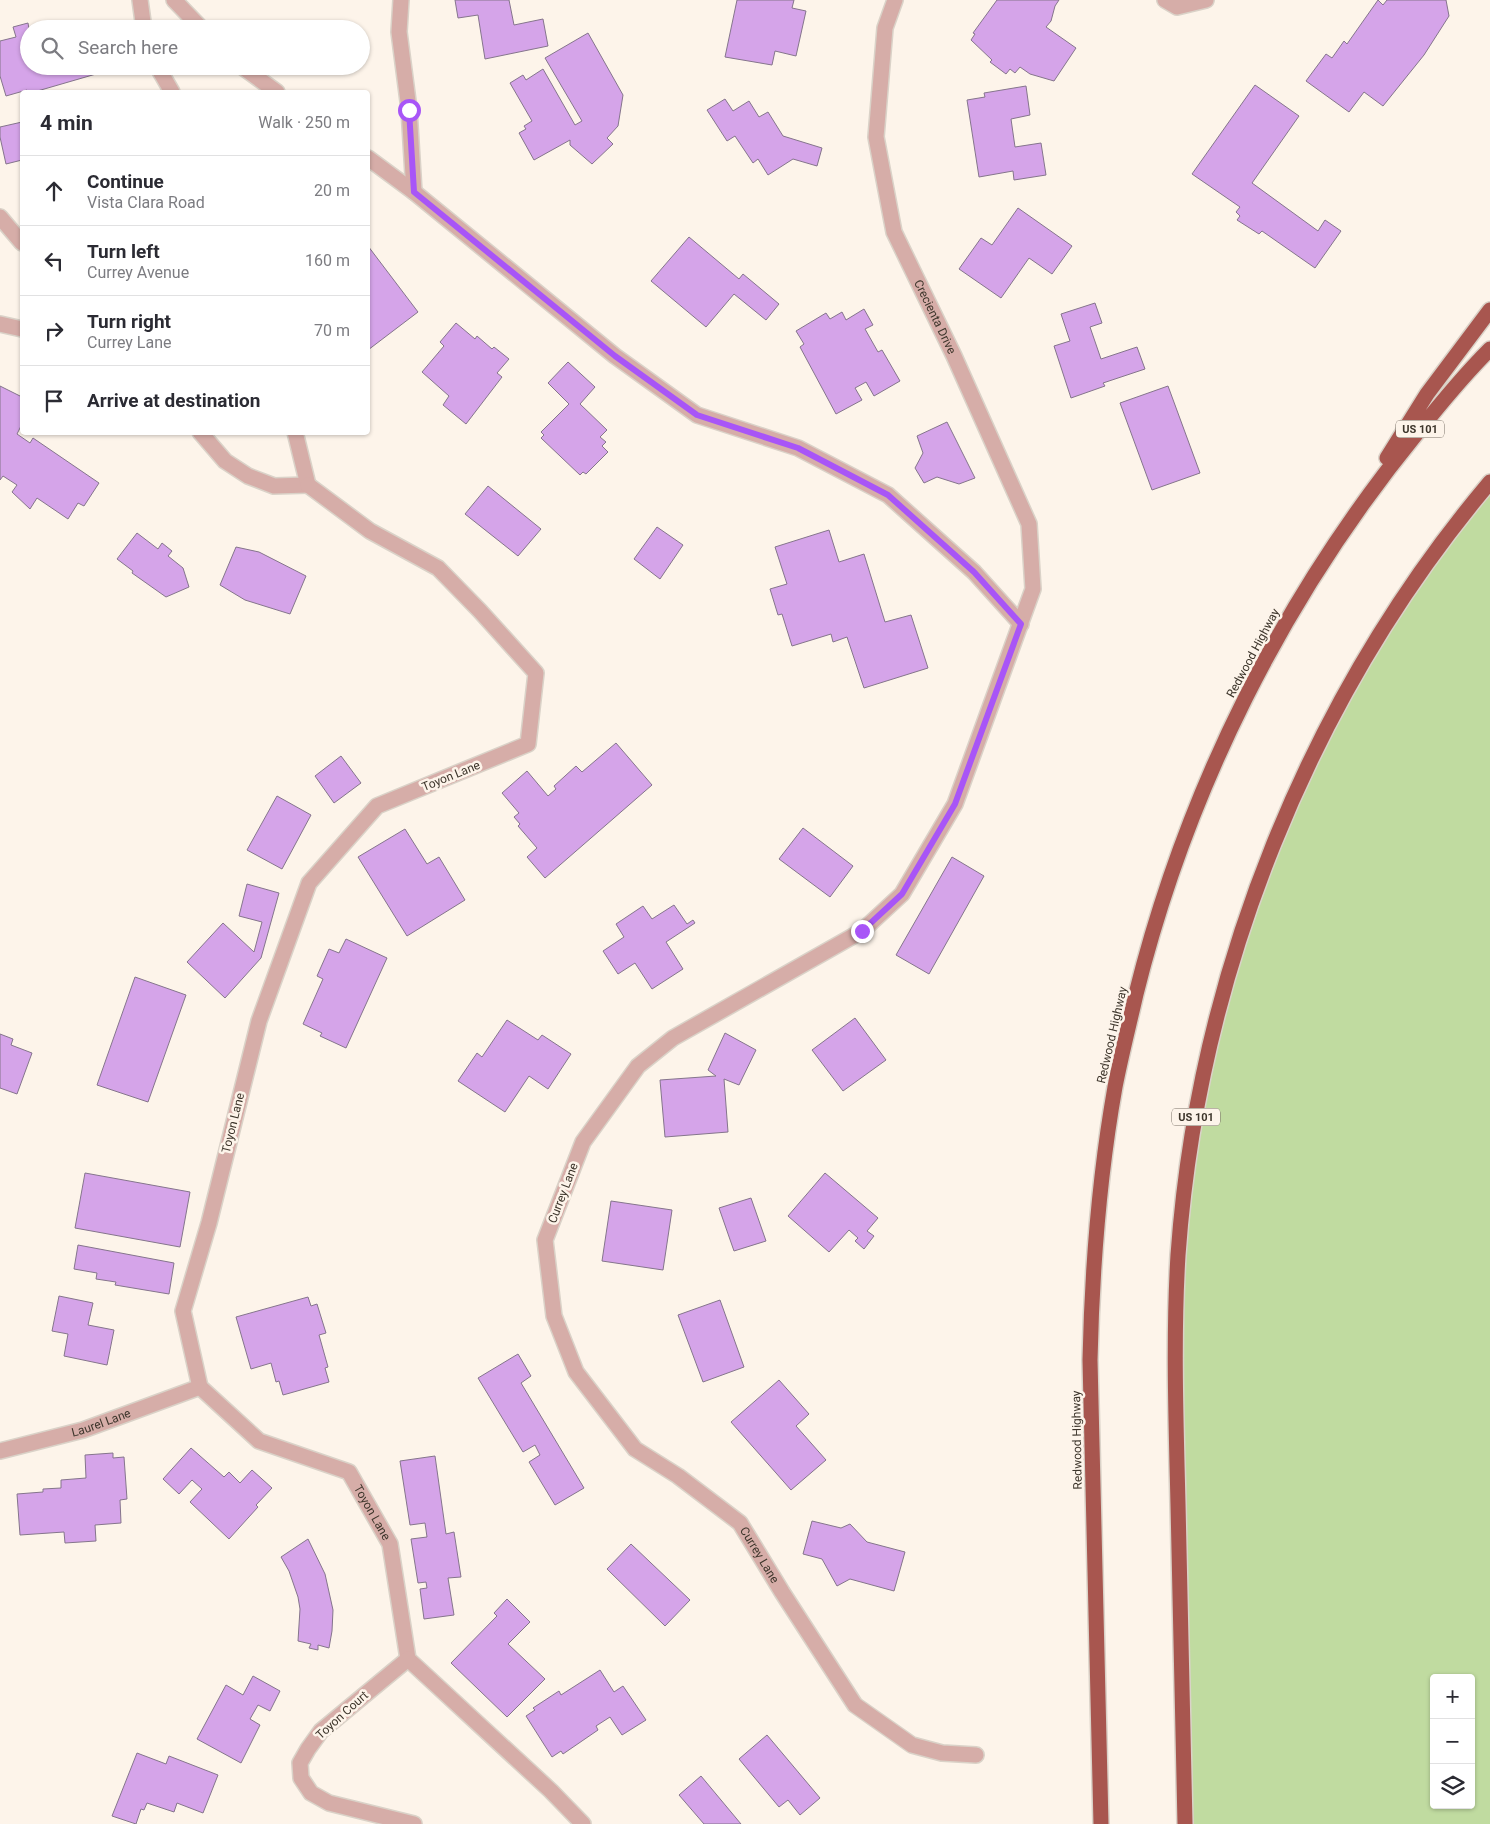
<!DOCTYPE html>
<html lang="en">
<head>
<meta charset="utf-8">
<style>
  :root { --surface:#fff; --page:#f7f7f7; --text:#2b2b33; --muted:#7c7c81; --line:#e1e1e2 }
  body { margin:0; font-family:Roboto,sans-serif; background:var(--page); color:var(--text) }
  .controls { position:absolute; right:15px; bottom:15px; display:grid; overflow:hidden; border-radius:5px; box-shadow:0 1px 4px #0004 }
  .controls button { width:45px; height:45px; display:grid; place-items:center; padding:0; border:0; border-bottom:1px solid var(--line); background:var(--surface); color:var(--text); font:25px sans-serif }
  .stop { position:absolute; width:15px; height:15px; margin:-11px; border:4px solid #a855f7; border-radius:50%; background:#fff }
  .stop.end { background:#a855f7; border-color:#fff; box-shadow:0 1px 5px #0008 }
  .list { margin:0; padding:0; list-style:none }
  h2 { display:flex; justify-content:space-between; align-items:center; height:65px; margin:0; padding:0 20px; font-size:21px }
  h2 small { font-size:16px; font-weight:400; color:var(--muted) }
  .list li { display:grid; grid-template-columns:32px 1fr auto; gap:15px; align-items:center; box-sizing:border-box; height:70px; padding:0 20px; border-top:1px solid var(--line) }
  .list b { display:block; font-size:19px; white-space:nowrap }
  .list p { margin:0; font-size:16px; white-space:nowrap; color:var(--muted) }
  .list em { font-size:16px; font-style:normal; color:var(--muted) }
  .icon { flex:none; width:28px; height:28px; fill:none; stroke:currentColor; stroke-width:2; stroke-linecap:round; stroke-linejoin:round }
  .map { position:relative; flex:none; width:1490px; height:1824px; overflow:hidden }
  .search { position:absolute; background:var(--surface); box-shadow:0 1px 4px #0004; left:20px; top:20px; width:350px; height:55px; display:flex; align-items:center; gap:12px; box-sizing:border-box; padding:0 18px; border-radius:28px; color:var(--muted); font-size:19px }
  .panel { position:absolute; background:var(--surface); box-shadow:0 1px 4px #0004; left:20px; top:90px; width:350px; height:345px; border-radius:5px }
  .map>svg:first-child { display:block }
  .green { fill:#c0dba0; fill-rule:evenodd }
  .building { fill:#d5a4e9; stroke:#85758c }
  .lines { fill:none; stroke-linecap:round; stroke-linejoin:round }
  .minor-casing { stroke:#dad2c8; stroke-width:18 }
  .highway-casing { stroke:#dad2c8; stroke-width:18 }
  .minor { stroke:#d6ada8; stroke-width:15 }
  .highway { stroke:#a8564f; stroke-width:15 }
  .route { stroke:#a855f7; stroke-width:6 }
  .labels { text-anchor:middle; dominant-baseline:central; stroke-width:5; stroke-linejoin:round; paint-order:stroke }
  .shield { fill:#fdf4ea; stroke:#776e64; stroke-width:1 }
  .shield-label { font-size:11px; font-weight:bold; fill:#3d352b }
  .street-label { font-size:12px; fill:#3d352b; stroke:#fdf4ea }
</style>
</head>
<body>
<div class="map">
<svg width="1490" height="1824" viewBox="0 0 1490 1824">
  <rect width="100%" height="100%" fill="#fdf4ea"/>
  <path class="green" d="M1490 482V1824H1185L1178 1253 1228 976 1332 719ZM1434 1678H1471V1805H1434Z"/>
  <path class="building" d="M455 0H509L514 25 543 19 548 46 485 59 478 15 458 18Z
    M737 0H794L792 8 806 11 796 56 775 51 772 65 725 57Z
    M997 0H1059L1055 6 1051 21 1046 27 1076 48 1054 81 1030 74 1020 67 1015 73 1010 69 1006 74 990 62 992 60 971 40 975 34 973 33Z
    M1378 0 1383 5 1387 0H1446L1449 16 1424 55 1383 106 1364 92 1349 112 1306 81 1326 54 1332 58 1344 41 1347 44Z
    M28 23 29 29V66H94L96 74 34 92H28L27 90 6 96 0 76V41L16 37 13 27Z
    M588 33 623 95 618 126 607 138 613 144 592 164 570 145V140L534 160 519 133 526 129 524 126 532 121 510 83 523 75 526 80 543 69 575 125 582 121 545 58Z
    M1255 85 1299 116 1252 183 1318 231 1325 220 1341 231 1315 268 1262 231 1259 234 1237 220 1240 216 1236 212 1240 207 1192 174Z
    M1026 86 1030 115 1011 119 1015 147 1041 143 1046 175 1014 180 1013 171 979 177 967 100 985 97 984 93Z
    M725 99 733 111 749 101 759 117 768 112 783 136 822 148 817 166 793 159 768 175 758 159 753 163 735 136 727 141 707 110Z
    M22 122V160L6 164 0 137V127Z
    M1018 208 1072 246 1052 274 1029 258 1001 298 959 269 981 238 992 245Z
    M689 237 739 279 743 274 779 304 766 320 734 294 706 327 651 281Z
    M368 246 418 312 368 350Z
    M1095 303 1102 323 1090 327 1101 359 1137 347 1145 369 1103 383 1105 386 1071 398 1054 346 1070 341 1061 314Z
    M864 309 873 325 865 329 878 352 882 350 900 381 874 396 866 382 855 388 862 400 836 414 800 347 804 344 796 331 826 313 830 319 842 312 846 320Z
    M456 323 475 339 477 336 492 349 494 347 509 359 497 373 502 377 466 424 443 405 449 396 422 372 444 346 440 342Z
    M568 362 595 387 580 404 607 430 600 437 606 442 602 446 608 452 586 474 583 472 580 475 541 438 544 435 541 432 569 404 548 383Z
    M0 386 22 397V424L17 434 30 443 33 438 99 483 84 506 78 503 68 519 37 498 30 509 12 492 17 485 3 476 0 480Z
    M1168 386 1200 473 1152 490 1120 403Z
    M947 422 975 478 959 484 937 477 924 483 915 468 923 453 917 436Z
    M488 486 541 529 518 556 465 514Z
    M657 527 683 545 660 579 634 559Z
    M829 530 839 562 864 554 885 622 911 615 928 668 864 688 847 637 833 642 831 634 792 646 782 614 778 615 770 589 787 584 775 547Z
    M137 533 158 549 162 543 172 551 168 556 183 568 189 587 166 597 132 573 133 571 117 559Z
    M236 547 259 552 306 576 290 614 245 600 220 585Z
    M616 743 652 785 545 878 527 857 537 848 518 826 520 824 514 817 519 813 502 793 527 771 548 796 556 789 554 786 576 766 582 772Z
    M341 756 361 783 334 803 315 776Z
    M277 796 311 815 282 869 247 850Z
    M803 828 853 866 830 897 779 859Z
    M405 829 427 864 439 857 465 900 407 936 358 857Z
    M952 857 984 876 929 974 896 955Z
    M247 884 279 893 261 958 225 998 187 962 223 923 254 952 262 922 239 916Z
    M674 905 687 924 693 920 695 923 666 942 683 969 652 989 635 963 618 974 603 951 624 937 616 924 643 906 652 919Z
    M346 939 387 958 346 1048 320 1036 322 1033 303 1024 323 979 317 976 329 949 339 953Z
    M135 977 186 995 148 1102 97 1085Z
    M855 1018 886 1060 843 1091 812 1050Z
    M507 1020 538 1040 542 1035 571 1054 548 1089 529 1076 505 1112 458 1081 477 1053 482 1057Z
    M725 1033 756 1050 739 1085 724 1079 728 1132 665 1137 660 1080 716 1076 708 1070Z
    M0 1034 13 1039 11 1045 32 1053 17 1094 0 1088Z
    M85 1173 190 1192 180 1247 75 1228Z
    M825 1173 878 1218 867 1231 874 1236 864 1249 855 1241 858 1238 849 1230 829 1252 788 1216Z
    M751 1198 766 1241 734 1251 719 1208Z
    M611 1201 672 1210 663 1270 602 1261Z
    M78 1245 174 1263 169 1294 115 1285 116 1282 96 1279 97 1273 74 1269Z
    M59 1296 93 1303 88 1325 114 1330 107 1365 64 1356 68 1334 52 1331Z
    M308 1297 311 1306 317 1304 326 1333 319 1335 328 1367 325 1368 329 1382 283 1395 279 1381 276 1382 271 1363 251 1369 236 1317Z
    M720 1300 744 1367 703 1382 678 1315Z
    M518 1354 531 1376 521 1383 584 1488 555 1505 529 1462 540 1455 535 1445 523 1452 478 1378Z
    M779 1380 809 1414 796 1426 826 1460 791 1490 731 1422Z
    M191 1448 224 1477 229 1472 240 1483 252 1470 272 1488 256 1505 258 1507 229 1539 190 1502 202 1489 192 1480 179 1494 163 1479Z
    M113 1453V1458L124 1457 127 1499 120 1500 121 1523 95 1525 96 1541 65 1543 64 1532 20 1535 17 1494 43 1492V1489L61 1488V1480L86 1478 85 1455Z
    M435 1456 446 1534 454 1532 461 1577 448 1578 454 1615 424 1619 420 1589 427 1588 426 1582 418 1583 411 1539 427 1537 425 1523 410 1525 400 1461Z
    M812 1521 841 1528 850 1524 867 1542 905 1552 894 1591 850 1579 837 1586 822 1559 803 1554Z
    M308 1539 325 1574 333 1610 332 1631 329 1648 318 1645V1650L309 1648 311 1644 298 1641 300 1609 298 1597 289 1571 281 1557Z
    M631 1544 690 1600 665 1626 607 1569Z
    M507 1599 530 1622 508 1644 545 1679 507 1717 451 1663 497 1616 494 1613Z
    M600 1670 614 1692 623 1686 646 1720 622 1735 610 1717 596 1726 598 1730 563 1754 561 1751 552 1757 526 1716 535 1710 533 1708 559 1691 561 1695Z
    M253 1676 280 1691 270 1711 258 1705 250 1719 260 1725 241 1763 197 1739 226 1685 243 1695Z
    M767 1735 820 1798 800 1815 788 1800 779 1807 739 1759Z
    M137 1753 166 1764 169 1756 218 1775 203 1813 177 1803 174 1812 147 1803 144 1810 141 1809 136 1824 112 1816Z
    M701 1776 741 1824H704L679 1795Z"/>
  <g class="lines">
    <g class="minor-casing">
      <g id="minor">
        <path d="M140 0 144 29"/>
        <path d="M174 0 202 29"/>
        <path d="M401 0 399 32 409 109 414 192"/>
        <path id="s1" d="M895 0 885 28 876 137 894 232 954 356 1029 524 1033 589 955 804 902 894 862 931 673 1038 638 1066 583 1142 545 1240 554 1316 576 1372 635 1449 678 1476 740 1523 782 1592 855 1705 912 1745 942 1753 976 1755"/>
        <path d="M1165 0 1177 7 1206 0"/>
        <path d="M157 66 172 92"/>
        <path d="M241 66 277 92"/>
        <path d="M368 158 414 192 615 356 697 415 798 448 888 495 974 572 1021 624"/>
        <path d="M0 217 22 243"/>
        <path d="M0 324 22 329"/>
        <path d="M200 432 225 461 248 476 274 486 308 485"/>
        <path d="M295 432 308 485"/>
        <path id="s2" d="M308 485 370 531 438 568 480 611 536 673 528 744 377 806 309 883 259 1021 209 1223 183 1311 200 1387 259 1441 349 1472 390 1544 408 1659 551 1791 583 1824"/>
        <path id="s3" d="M0 1451 83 1430 200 1387"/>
        <path d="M408 1659 321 1731 308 1749 300 1763 301 1778 311 1793 329 1803 414 1824"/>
      </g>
    </g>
    <g class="highway-casing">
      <path id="highway" d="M1387 458 1427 394 1490 310
        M1101 1824 1090 1360C1092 1268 1099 1177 1115 1087 1121 1056 1129 1025 1136 994 1187 789 1283 597 1417 433 1440 404 1464 375 1490 349
        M1185 1824C1183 1717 1180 1611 1178 1504 1176 1421 1173 1338 1178 1255 1198 975 1309 697 1490 482"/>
    </g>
    <use href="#minor" class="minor"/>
    <use href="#highway" class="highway"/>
  </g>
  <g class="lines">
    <path class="route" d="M409 110 414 192 615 356 697 415 798 448 888 495 974 572 1021 624 955 804 902 894 862 931"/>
  </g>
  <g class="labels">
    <g class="shield">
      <rect x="1396" y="420.5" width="48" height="17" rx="4"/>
      <rect x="1172" y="1108.5" width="48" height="17" rx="4"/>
    </g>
    <g class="shield-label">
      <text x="1420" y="429">US 101</text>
      <text x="1196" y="1117">US 101</text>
    </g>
    <g class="street-label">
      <text stroke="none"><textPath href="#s1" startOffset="330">Crecienta Drive</textPath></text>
      <text transform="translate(1253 653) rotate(-62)">Redwood Highway</text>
      <text transform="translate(451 776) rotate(-22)">Toyon Lane</text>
      <text transform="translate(1112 1035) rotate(-77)">Redwood Highway</text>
      <text transform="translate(233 1123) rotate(-76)">Toyon Lane</text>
      <text transform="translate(563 1193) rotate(-69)">Currey Lane</text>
      <text stroke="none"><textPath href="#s3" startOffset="105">Laurel Lane</textPath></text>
      <text transform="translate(1077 1440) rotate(-91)">Redwood Highway</text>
      <text stroke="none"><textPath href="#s2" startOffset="1382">Toyon Lane</textPath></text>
      <text stroke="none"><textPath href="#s1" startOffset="1871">Currey Lane</textPath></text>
      <text transform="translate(342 1715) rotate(-42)">Toyon Court</text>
    </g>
  </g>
</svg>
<div class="controls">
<button>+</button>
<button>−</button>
<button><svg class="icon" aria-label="layers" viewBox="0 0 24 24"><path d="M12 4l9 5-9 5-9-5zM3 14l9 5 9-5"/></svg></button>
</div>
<div class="stop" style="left:409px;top:110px"></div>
<div class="stop end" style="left:862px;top:931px"></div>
<div class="search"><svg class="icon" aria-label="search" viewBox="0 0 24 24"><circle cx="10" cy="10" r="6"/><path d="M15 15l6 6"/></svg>Search here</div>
<section class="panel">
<h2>4 min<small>Walk · 250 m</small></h2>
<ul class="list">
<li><svg class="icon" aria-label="ahead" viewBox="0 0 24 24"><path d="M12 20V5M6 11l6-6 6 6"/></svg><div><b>Continue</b><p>Vista Clara Road</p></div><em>20 m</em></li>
<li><svg class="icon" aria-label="left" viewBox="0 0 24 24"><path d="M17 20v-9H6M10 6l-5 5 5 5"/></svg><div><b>Turn left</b><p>Currey Avenue</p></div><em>160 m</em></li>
<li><svg class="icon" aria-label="right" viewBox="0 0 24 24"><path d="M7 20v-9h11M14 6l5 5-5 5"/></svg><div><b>Turn right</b><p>Currey Lane</p></div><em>70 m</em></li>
<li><svg class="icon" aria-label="arrive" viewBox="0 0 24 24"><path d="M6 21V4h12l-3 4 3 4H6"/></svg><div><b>Arrive at destination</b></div></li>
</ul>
</section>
</div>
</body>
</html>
